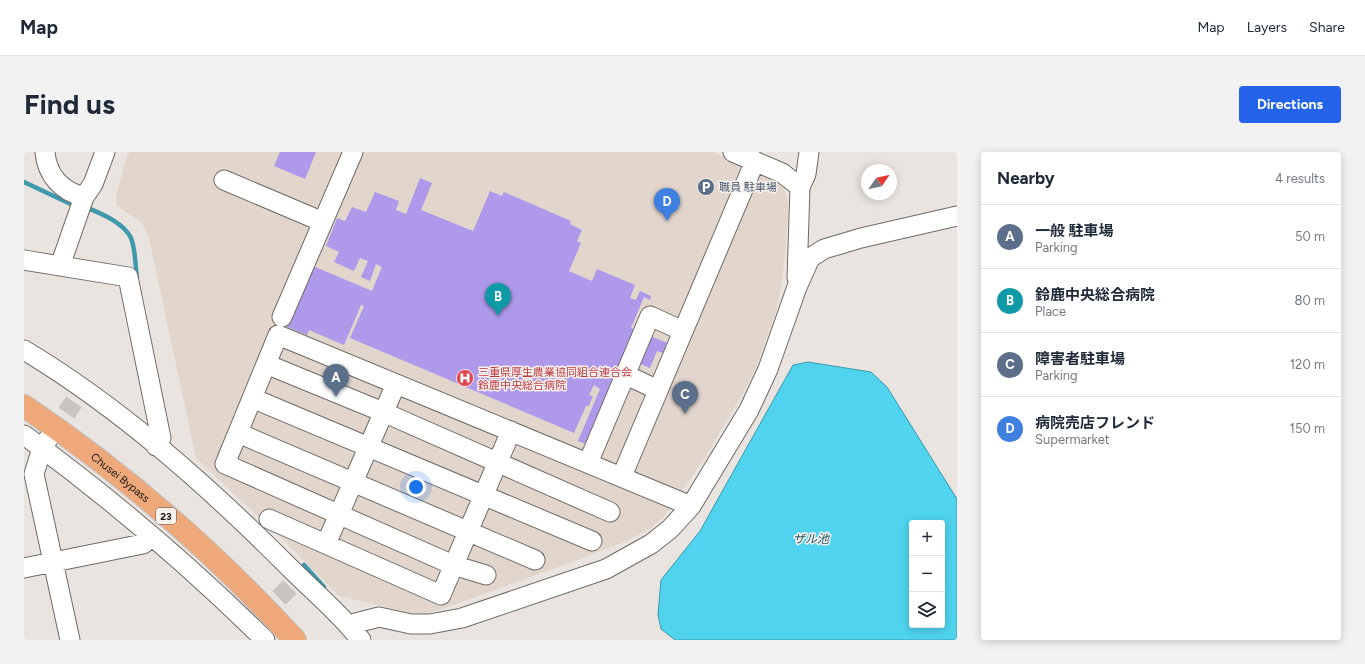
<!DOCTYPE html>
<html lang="en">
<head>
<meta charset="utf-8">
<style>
  :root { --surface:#fff; --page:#f2f2f3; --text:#1f2937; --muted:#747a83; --line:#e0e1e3; --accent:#2563eb }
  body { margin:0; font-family:Figtree,"Noto Sans JP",sans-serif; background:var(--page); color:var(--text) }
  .controls { position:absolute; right:12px; bottom:12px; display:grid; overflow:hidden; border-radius:4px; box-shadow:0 2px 10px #0003 }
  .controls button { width:36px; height:36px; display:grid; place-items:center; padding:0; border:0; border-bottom:1px solid var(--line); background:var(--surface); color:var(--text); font:20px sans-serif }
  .compass { position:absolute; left:837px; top:12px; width:36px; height:36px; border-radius:50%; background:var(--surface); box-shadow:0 2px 10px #0003; rotate:56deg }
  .you { position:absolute; left:392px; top:335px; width:14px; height:14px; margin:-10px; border:3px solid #fff; border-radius:50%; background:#1a73e8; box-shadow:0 0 0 6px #1a73e833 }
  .badge { display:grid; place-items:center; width:26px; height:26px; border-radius:50%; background:var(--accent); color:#fff; font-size:13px; font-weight:700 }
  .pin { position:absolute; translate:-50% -33px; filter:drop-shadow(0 1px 2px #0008) }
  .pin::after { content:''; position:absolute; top:21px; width:14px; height:12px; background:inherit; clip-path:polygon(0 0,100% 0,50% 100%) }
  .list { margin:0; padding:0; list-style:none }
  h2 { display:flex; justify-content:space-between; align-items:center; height:52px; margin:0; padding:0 16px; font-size:17px }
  h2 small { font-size:13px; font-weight:400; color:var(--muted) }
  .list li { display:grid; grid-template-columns:26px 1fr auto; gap:12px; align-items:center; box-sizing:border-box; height:64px; padding:0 16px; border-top:1px solid var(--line) }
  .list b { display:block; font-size:15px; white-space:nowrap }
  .list p { margin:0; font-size:13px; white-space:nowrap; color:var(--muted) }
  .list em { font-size:13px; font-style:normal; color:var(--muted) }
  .icon { flex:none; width:22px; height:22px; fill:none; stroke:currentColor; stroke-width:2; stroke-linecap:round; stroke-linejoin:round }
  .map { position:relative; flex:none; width:933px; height:488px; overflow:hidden; border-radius:4px }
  header { display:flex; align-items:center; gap:24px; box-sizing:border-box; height:56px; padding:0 20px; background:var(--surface); border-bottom:1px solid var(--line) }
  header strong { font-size:19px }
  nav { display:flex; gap:22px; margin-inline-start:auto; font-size:14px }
  .intro { display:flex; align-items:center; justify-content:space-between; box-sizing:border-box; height:96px; padding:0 24px }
  h1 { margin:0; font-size:28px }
  .button { padding:10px 18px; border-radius:4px; background:var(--accent); color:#fff; font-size:14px; font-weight:700 }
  main { display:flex; gap:24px; padding:0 24px }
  aside { flex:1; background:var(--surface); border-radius:4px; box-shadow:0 2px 10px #0003 }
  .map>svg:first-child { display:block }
  .built { fill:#e1d5cc }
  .water { fill:#4fd3ee; stroke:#3d99ab; fill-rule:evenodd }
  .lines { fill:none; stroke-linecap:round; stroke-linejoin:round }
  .stream { stroke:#3d99ab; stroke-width:4.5 }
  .building { fill:#ae99eb }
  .minor-tunnel { stroke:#cac4c1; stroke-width:19; stroke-dasharray:19 10; stroke-linecap:butt }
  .minor-casing { stroke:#6f6a67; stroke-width:21 }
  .highway-casing { stroke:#c2c1c1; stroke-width:24 }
  .minor { stroke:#fff; stroke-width:19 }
  .highway { stroke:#eea879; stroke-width:22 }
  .labels { text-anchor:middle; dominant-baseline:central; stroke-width:3; stroke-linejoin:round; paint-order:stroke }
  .shield { fill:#f7f1ed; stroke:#585552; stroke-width:1 }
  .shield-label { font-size:10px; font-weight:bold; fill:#141210 }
  .service-label { font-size:11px; fill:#4e5e75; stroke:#f7f1ed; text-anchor:start }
  .health-label { font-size:11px; fill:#be3a42; stroke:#f7f1ed; text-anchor:start }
  .street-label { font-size:11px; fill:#141210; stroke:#f7f1ed }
  .water-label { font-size:12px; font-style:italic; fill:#205762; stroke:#f7f1ed }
</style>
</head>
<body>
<header>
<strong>Map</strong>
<nav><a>Map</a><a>Layers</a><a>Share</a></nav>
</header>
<div class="intro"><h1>Find us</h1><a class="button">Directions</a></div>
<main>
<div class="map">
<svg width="933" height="488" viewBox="0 0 933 488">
  <rect width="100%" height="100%" fill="#eae4e0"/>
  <path class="built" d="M106 0H689L750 28 760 37 764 51V65L759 122 752 160 732 216 722 236 682 304 639 366 627 376 605 388 567 403 421 456 398 463 385 465 383 460 315 444 256 385 172 306 125 86 118 71 92 53 93 40 103 4Z"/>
  <path class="water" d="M784 210 847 220 863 235 933 347V488H651L637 477 634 463 637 428 676 379 769 213ZM888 371H918V473H888Z"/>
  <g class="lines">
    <path class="stream" d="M0 30 51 54
      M64 56C78 62 100 71 107 86 112 99 111 113 113 126
      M280 413 300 435"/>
  </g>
  <path class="building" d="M256 0H292L281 27 250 14Z
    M396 26 408 31 397 58 449 79 466 39 478 44 480 40 547 69 546 72 558 78 553 89 557 91 545 119 568 129 573 117 611 133 606 146 612 148 616 139 627 144 626 148 620 145 607 176 643 191 639 201 633 199 626 216 600 205 562 292 554 289 576 237 570 233 565 243 569 244 565 254H562L550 281 326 186 340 154 337 153 320 193 285 178 283 183 263 175 289 114 348 139 358 115 352 112 346 129 337 125 344 109 336 106 330 119 310 110 315 100 302 94 313 66 321 69 328 55 342 60 351 40 375 49 372 58 382 62Z"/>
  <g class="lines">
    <path class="minor-tunnel" d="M26 285 50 250
      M234 466 266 435"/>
    <g class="minor-casing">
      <path id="minor" d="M21 0C23 23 37 39 60 45
        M709 0 758 21 776 35 773 126
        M200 28 299 70
        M776 35 782 22 785 0
        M0 108 104 125 137 286 132 294
        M36 114 60 45 69 32 81 0
        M258 165 329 0
        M0 198C98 257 185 335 266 416 285 435 306 453 324 473L355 465 387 472H406L438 466 582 417 627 392 646 377 667 354 725 258 744 217 773 135 786 106 800 97 837 86 933 64
        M242 212 359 260 586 360
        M600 222 634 238
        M228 246 568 389
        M214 281 511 408
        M0 283C85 345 166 414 241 488
        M24 287 18 296 10 322 46 488
        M564 311 626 164 659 179
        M598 324 731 9
        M245 367 417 443 487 279
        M302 392 372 232
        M0 416 119 392 127 385
        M462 423 429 413 201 312 254 183 667 354
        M324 473 337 488"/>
    </g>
    <g class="highway-casing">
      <g id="highway">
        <path id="s1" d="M0 254C98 320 191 401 271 488"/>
      </g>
    </g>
    <use href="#minor" class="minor"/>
    <use href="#highway" class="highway"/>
  </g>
  <defs>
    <g id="parking-disc" transform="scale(0.9)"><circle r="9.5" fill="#5c6f8a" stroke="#f7f1ed"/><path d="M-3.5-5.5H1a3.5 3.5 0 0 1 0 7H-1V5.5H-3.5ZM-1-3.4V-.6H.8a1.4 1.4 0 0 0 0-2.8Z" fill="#fff"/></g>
    <g id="hospital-disc" transform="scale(0.9)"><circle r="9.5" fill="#e0444e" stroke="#f7f1ed"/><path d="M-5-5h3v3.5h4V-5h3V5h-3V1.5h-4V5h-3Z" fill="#fff"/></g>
  </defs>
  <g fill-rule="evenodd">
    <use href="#parking-disc" x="682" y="35"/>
    <use href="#hospital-disc" x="441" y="226"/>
  </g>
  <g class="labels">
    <rect class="shield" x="132" y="356" width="20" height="16" rx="3"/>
    <g class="shield-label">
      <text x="142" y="364">23</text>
    </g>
    <g class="service-label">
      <text x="695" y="35">職員 駐車場</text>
    </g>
    <g class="health-label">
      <text x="454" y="220">三重県厚生農業協同組合連合会<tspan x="454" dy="13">鈴鹿中央総合病院</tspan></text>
    </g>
    <g class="street-label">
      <text stroke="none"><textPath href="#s1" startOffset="120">Chusei Bypass</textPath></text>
    </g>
    <g class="water-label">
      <text x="787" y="387">ザル池</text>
    </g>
  </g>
</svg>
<div class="controls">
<button>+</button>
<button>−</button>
<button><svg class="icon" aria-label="layers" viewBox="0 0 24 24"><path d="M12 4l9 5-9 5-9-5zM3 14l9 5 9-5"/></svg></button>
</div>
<svg class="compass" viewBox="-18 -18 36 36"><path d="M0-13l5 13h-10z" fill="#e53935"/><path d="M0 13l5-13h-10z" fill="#747a83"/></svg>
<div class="you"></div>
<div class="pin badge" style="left:312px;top:245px;background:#5c6f8a">A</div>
<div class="pin badge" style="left:474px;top:164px;background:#0f9aa8">B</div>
<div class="pin badge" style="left:661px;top:262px;background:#5c6f8a">C</div>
<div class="pin badge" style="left:643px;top:69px;background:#3f7fe0">D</div>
</div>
<aside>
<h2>Nearby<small>4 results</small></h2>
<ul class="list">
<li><span class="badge" style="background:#5c6f8a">A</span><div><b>一般 駐車場</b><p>Parking</p></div><em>50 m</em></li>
<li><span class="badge" style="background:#0f9aa8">B</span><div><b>鈴鹿中央総合病院</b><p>Place</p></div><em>80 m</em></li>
<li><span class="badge" style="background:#5c6f8a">C</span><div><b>障害者駐車場</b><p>Parking</p></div><em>120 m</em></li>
<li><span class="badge" style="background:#3f7fe0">D</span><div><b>病院売店フレンド</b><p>Supermarket</p></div><em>150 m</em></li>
</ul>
</aside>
</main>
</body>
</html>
